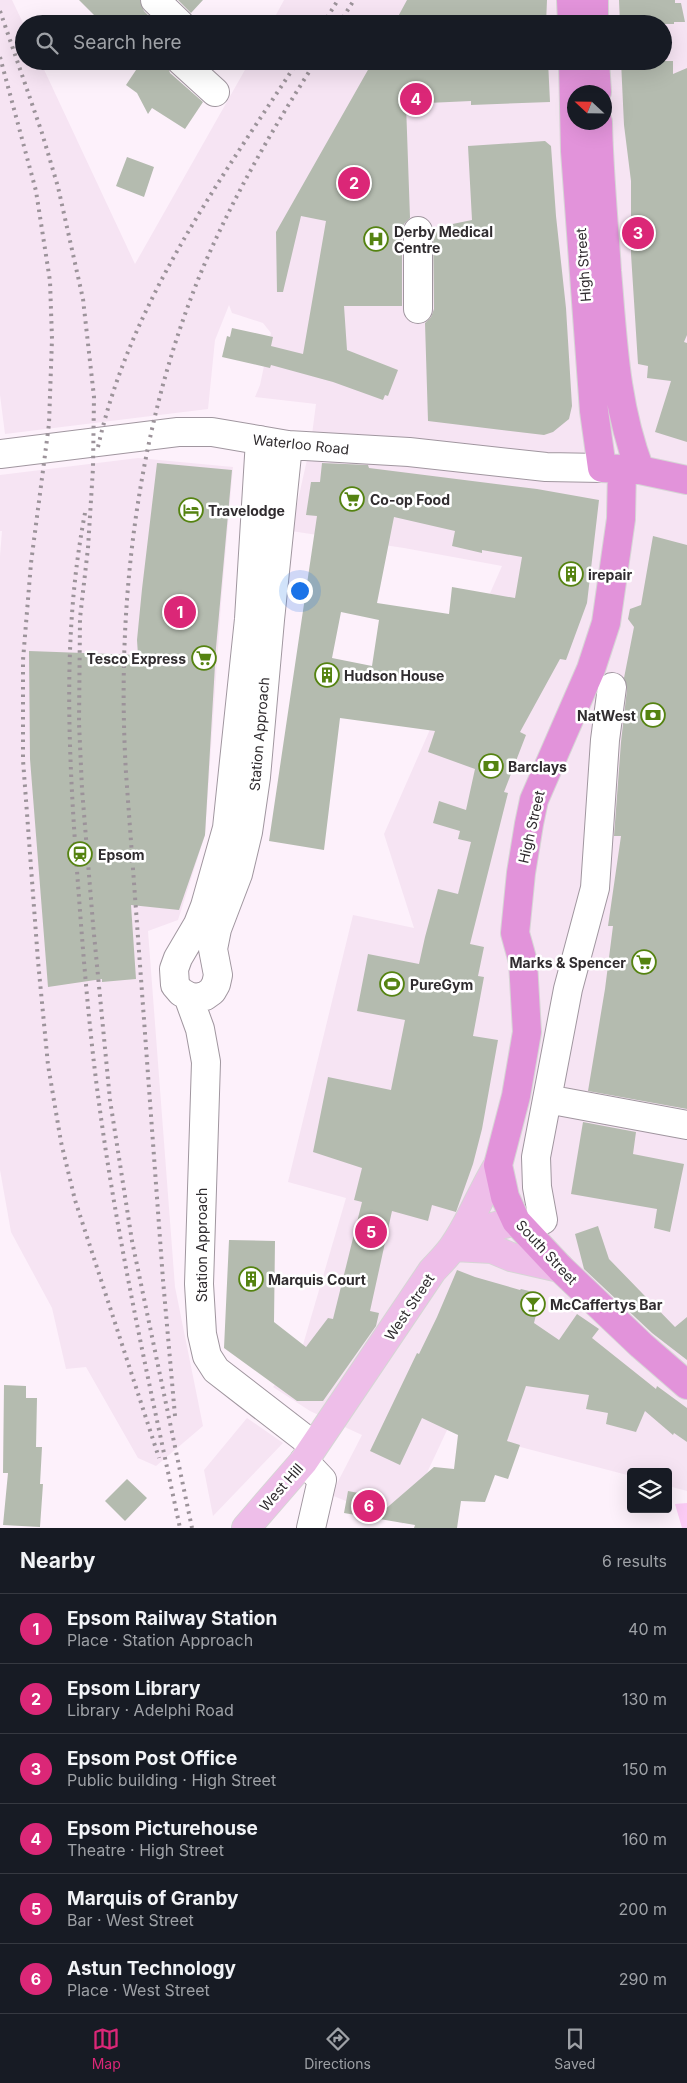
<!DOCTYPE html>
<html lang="en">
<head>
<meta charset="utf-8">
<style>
  :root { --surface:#171b24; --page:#20242c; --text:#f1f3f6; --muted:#9ea1a6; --line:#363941; --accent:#db2777 }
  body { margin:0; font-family:Inter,sans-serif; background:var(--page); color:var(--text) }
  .controls { position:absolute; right:15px; bottom:15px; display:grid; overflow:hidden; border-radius:5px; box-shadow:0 5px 20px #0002 }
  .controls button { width:45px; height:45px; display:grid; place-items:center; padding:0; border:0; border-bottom:1px solid var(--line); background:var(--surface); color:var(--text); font:25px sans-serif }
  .compass { position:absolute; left:567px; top:85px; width:45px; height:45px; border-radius:50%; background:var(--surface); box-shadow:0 5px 20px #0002; rotate:292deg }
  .you { position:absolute; left:299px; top:590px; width:18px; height:18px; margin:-12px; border:4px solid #fff; border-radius:50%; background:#1a73e8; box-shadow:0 0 0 8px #1a73e833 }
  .badge { display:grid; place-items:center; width:32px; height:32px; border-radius:50%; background:var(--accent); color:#fff; font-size:16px; font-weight:700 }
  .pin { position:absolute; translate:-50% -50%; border:2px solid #fff; box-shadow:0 1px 5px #0006 }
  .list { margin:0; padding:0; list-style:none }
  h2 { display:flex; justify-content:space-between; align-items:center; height:65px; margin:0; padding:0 20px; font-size:21px }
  h2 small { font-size:16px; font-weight:400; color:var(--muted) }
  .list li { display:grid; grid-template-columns:32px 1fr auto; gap:15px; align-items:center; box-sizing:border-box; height:70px; padding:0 20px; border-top:1px solid var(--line) }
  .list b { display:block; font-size:19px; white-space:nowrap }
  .list p { margin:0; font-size:16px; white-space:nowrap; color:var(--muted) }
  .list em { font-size:16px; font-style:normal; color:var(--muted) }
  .icon { flex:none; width:28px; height:28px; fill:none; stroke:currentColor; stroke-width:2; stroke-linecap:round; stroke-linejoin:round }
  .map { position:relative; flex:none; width:687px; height:1528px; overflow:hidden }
  .search { position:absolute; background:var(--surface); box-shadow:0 5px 20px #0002; left:15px; right:15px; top:15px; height:55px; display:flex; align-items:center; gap:12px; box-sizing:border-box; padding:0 18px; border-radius:28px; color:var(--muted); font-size:19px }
  .sheet { height:485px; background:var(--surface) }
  nav { display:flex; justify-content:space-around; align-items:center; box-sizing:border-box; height:70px; border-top:1px solid var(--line); background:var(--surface); font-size:14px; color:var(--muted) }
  nav a { display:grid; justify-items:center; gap:2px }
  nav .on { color:var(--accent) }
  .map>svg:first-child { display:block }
  .built { fill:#f6e4f3; fill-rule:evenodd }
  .green { fill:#fbcbf5 }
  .building { fill:#b4bbaf; fill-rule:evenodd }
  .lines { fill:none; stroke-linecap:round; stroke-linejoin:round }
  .minor-casing { stroke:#a0969f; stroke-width:30 }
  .major-casing { stroke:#d6d5d5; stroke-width:30 }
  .highway-casing { stroke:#d6d5d5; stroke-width:30 }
  .minor { stroke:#fff; stroke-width:28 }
  .major { stroke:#eebee9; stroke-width:28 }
  .highway { stroke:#e293da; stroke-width:28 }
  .rail { stroke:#9c939a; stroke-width:4; stroke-dasharray:2.5 5; stroke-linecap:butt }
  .labels { text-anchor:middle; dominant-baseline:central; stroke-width:5; stroke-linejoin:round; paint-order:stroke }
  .poi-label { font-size:14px; font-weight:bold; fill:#302c2f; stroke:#fff; text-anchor:start }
  .street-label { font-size:14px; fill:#302c2f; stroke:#fff }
</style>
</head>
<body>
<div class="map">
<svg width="687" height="1528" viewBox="0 0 687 1528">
  <rect width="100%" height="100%" fill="#fdf1fb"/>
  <path class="built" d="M0 0H12L24 25V61H40L135 264 250 61H663V24H271L284 0H687V1491L668 1486V1472H631V1476L448 1428 403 1524 331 1495 362 1435 310 1411 273 1387 300 1355 346 1198 288 1182 353 915 414 928 384 834 502 566 404 548 291 531 311 442 316 404 255 397 260 385 271 333 263 323 232 313 229 305 215 340 208 409 5 434 0 395ZM574 92H604V122H574Z
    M138 458 233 467 221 604 205 835 178 920 148 931 175 1287 203 1426 156 1466 138 1458 86 1367 66 1369 52 1308 11 1232 0 1170V556L2 531H0V475Z
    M247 1418 283 1443 213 1516 204 1470Z"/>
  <path class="green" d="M687 1503V1528H682L675 1504Z"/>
  <path class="building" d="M79 0H140L144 11 157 24H103Z
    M178 0H203L191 13Z
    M407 0H547L546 24H394Z
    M619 0H675V3H681L685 22H674V24H620Z
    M142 61H166L170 73 203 102 185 129 152 108 148 114 137 93 126 85Z
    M373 61H548L550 102 471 105V101L406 104 410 218 404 224 402 231V306H344L347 350 398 370 388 396 385 395 383 400 333 382 271 365 270 368 222 357 227 336 230 337 232 328 273 337 271 346 303 354 326 221 301 216 283 292H277L276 232Z
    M621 61H673V74L687 68V335L684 342 687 343V442L655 432 671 381 647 378 648 366 638 364 631 254V181L624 125Z
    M545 141 551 146 556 216 566 308 572 406 569 419 553 432 544 435 428 421 425 323 431 317 434 309 433 228 472 220 468 146Z
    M127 157 154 167 144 197 116 186Z
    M157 463 232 470 216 648 205 835 179 910 131 905 136 979 102 982V979L48 987 30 759 29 651 138 655 137 640 142 589Z
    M322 463 368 465 369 468 537 489 599 500 587 603 566 660 560 659 520 732 526 735 504 792 508 793 470 944 484 947 478 976 484 977 473 1036 498 1040 482 1129 473 1164 456 1212 432 1205 428 1221 392 1211 370 1311 379 1313 376 1326 323 1401H297L224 1348 229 1240 275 1241 274 1322 306 1347 328 1318 333 1319 362 1202 354 1200 362 1168 313 1152 328 1077 391 1090 405 1020 357 1011 368 954 419 964 425 937 438 889 458 894 471 842 458 839 460 831 433 823 439 801 466 810 475 769 428 752 435 731 340 718 324 850 269 841 317 516 306 515 311 482H320ZM394 517 455 531 452 546 482 553V550L522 557 515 598 452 587 449 614 377 603ZM341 612 379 620 372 666 332 658Z
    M653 536 687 545V1109L588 1091 605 989 613 926H608L621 836H614L621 742 627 689 624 678 634 627 628 619 630 609 641 605Z
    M583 1122 636 1132 633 1154 684 1164 670 1232 654 1228 657 1209 571 1194Z
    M598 1226 609 1259 675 1327 687 1317V1360L652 1333 584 1269 575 1234Z
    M457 1270 475 1277 520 1290 521 1289 541 1294 534 1323 559 1340 577 1314 599 1329 592 1338 656 1389 657 1386 687 1408V1442L674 1433 673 1435 645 1411 636 1432 606 1424 608 1413 586 1409 589 1395 526 1386 507 1441 520 1445 508 1479 495 1475 485 1502 461 1501 457 1528H414L415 1525 344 1513 348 1491 385 1498 375 1518 434 1467 454 1469 458 1435 422 1418 400 1465 370 1451 417 1353 419 1354 437 1317Z
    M4 1385 26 1386V1398H37L36 1447H42L40 1484H43L40 1527 3 1525 8 1473H3Z
    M127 1479 147 1498 125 1521 105 1501Z"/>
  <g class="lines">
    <g class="minor-casing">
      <path id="minor" d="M155 0 180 24
        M181 61 215 92
        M418 309V231
        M260 440 249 619 227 828 205 906 198 924 178 958 174 969 175 985 181 992 188 996 196 998 205 996 212 991 216 984 218 975 213 949 217 929 238 874 248 832 256 777 270 620 288 445
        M0 454 178 432H212L288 445 409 452 546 467 602 468
        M188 996 200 1029 206 1062 199 1284 202 1334 207 1356 216 1370 313 1445
        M547 1099 687 1125
        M543 1220 537 1187 536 1157 568 989 595 888 605 740 612 687
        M304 1461 322 1480 311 1528"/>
    </g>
    <g class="major-casing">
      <path id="major" d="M461 1235 516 1221
        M454 1247 492 1249 511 1257 560 1268
        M246 1528 304 1461 432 1271C440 1262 449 1254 455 1244 472 1219 482 1191 498 1165"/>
    </g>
    <g class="highway-casing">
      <path id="highway" d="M571 0 572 24
        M594 24V0
        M573 61 575 151 594 411 602 468 640 470 687 480
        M595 61 597 92
        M598 122C599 172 604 222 607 271 613 341 615 404 640 470
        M622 469 621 519 606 623 591 669 534 800 529 824 521 873 515 933 523 962 527 1032 516 1096 498 1165 505 1197 516 1221 560 1268 641 1345 687 1385"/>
    </g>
    <use href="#minor" class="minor"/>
    <use href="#major" class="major"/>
    <use href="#highway" class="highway"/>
    <path class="rail" d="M0 11 42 133 58 187 83 299 94 397 93 468 88 548 80 618 79 723 82 789 93 924 110 1100 132 1241 192 1528
      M323 24 338 0
      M339 24 354 0
      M0 57 36 191 50 281 52 339 49 424 31 563 23 660V760L38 961 48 1065 61 1142 75 1200 159 1458
      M98 447C130 303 219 182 298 61
      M85 513C63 628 68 741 76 857 82 939 88 1022 99 1103 118 1246 150 1387 180 1528
      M175 1416 163 1280 126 773C116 604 137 427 202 270 233 197 273 128 316 61"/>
  </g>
  <defs>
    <g id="hospital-ring" transform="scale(1.25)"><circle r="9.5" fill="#fff" stroke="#558311" stroke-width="1.5"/><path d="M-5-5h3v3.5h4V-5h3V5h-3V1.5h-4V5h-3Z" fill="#558311"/></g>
    <g id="supermarket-ring" transform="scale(1.25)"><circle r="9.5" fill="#fff" stroke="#558311" stroke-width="1.5"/><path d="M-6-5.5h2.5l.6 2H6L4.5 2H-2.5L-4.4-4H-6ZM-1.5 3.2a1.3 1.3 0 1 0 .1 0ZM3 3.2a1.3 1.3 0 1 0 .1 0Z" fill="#558311"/></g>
    <g id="hotel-ring" transform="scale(1.25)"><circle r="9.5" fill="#fff" stroke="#558311" stroke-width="1.5"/><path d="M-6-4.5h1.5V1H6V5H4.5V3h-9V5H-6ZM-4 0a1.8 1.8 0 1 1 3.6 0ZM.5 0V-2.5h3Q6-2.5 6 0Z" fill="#558311"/></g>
    <g id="building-ring" transform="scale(1.25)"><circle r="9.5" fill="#fff" stroke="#558311" stroke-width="1.5"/><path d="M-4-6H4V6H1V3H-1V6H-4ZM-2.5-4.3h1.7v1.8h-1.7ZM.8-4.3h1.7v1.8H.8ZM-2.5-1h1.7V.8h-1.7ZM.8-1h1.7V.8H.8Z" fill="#558311"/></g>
    <g id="bank-ring" transform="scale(1.25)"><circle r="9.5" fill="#fff" stroke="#558311" stroke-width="1.5"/><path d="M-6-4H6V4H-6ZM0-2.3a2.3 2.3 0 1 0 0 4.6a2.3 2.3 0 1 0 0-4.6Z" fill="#558311"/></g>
    <g id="station-ring" transform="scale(1.25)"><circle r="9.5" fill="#fff" stroke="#558311" stroke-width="1.5"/><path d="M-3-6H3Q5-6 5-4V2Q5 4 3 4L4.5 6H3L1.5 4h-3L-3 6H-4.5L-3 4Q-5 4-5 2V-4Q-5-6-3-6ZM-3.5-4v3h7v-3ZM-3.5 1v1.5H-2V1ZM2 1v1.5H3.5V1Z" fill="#558311"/></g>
    <g id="stadium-ring" transform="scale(1.25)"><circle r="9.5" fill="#fff" stroke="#558311" stroke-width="1.5"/><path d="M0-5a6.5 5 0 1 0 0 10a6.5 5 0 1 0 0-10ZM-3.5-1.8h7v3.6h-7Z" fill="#558311"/></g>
    <g id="bar-ring" transform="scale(1.25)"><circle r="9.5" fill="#fff" stroke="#558311" stroke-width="1.5"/><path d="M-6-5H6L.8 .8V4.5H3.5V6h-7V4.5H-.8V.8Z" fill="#558311"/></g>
  </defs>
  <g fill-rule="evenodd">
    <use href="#hospital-ring" x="376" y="239"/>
    <use href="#supermarket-ring" x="352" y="499"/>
    <use href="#hotel-ring" x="191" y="510"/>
    <use href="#building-ring" x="571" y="574"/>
    <use href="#supermarket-ring" x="204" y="658"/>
    <use href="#building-ring" x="327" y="675"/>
    <use href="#bank-ring" x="653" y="715"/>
    <use href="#bank-ring" x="491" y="766"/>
    <use href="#station-ring" x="80" y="854"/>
    <use href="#supermarket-ring" x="644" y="962"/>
    <use href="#stadium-ring" x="392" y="984"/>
    <use href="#building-ring" x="251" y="1279"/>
    <use href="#bar-ring" x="533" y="1304"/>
  </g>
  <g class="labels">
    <g class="poi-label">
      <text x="394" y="231">Derby Medical<tspan x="394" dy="16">Centre</tspan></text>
      <text x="370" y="499">Co-op Food</text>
      <text x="208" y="510">Travelodge</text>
      <text x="588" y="574">irepair</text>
      <text x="186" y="658" text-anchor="end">Tesco Express</text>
      <text x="344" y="675">Hudson House</text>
      <text x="636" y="715" text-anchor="end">NatWest</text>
      <text x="508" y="766">Barclays</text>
      <text x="98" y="854">Epsom</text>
      <text x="626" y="962" text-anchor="end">Marks &amp; Spencer</text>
      <text x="410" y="984">PureGym</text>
      <text x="268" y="1279">Marquis Court</text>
      <text x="550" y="1304">McCaffertys Bar</text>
    </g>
    <g class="street-label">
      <text transform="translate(583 265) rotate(-94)">High Street</text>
      <text transform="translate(301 444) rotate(6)">Waterloo Road</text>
      <text transform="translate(259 734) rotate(-85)">Station Approach</text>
      <text transform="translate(531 827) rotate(-77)">High Street</text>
      <text transform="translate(201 1245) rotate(-90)">Station Approach</text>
      <text transform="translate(547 1252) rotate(47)">South Street</text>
      <text transform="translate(409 1307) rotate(-56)">West Street</text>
      <text transform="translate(281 1487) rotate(-49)">West Hill</text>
    </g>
  </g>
</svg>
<div class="controls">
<button><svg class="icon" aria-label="layers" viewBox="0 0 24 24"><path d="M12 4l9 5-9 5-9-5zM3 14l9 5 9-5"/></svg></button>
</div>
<svg class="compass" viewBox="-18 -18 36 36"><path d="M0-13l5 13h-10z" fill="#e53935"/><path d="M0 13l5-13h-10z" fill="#9ea1a6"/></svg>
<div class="you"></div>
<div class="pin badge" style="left:180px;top:612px">1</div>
<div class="pin badge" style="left:354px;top:183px">2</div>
<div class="pin badge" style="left:638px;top:233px">3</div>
<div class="pin badge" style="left:416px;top:99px">4</div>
<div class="pin badge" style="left:371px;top:1232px">5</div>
<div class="pin badge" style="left:369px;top:1506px">6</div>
<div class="search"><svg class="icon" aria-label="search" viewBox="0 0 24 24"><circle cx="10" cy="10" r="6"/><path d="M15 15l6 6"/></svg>Search here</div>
</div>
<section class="sheet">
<h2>Nearby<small>6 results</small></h2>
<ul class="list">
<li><span class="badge">1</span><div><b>Epsom Railway Station</b><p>Place · Station Approach</p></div><em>40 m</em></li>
<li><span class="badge">2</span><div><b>Epsom Library</b><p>Library · Adelphi Road</p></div><em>130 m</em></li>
<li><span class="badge">3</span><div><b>Epsom Post Office</b><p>Public building · High Street</p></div><em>150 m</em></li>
<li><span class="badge">4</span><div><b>Epsom Picturehouse</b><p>Theatre · High Street</p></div><em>160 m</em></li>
<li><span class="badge">5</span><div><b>Marquis of Granby</b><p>Bar · West Street</p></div><em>200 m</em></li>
<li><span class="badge">6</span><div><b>Astun Technology</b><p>Place · West Street</p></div><em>290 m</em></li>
</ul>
</section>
<nav>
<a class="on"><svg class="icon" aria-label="map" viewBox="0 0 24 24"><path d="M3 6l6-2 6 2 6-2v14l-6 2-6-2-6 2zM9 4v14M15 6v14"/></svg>Map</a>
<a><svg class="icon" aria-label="directions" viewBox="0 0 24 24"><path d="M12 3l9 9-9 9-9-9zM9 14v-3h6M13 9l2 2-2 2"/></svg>Directions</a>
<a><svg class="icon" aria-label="saved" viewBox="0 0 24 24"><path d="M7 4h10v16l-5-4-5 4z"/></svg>Saved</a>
</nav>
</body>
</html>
